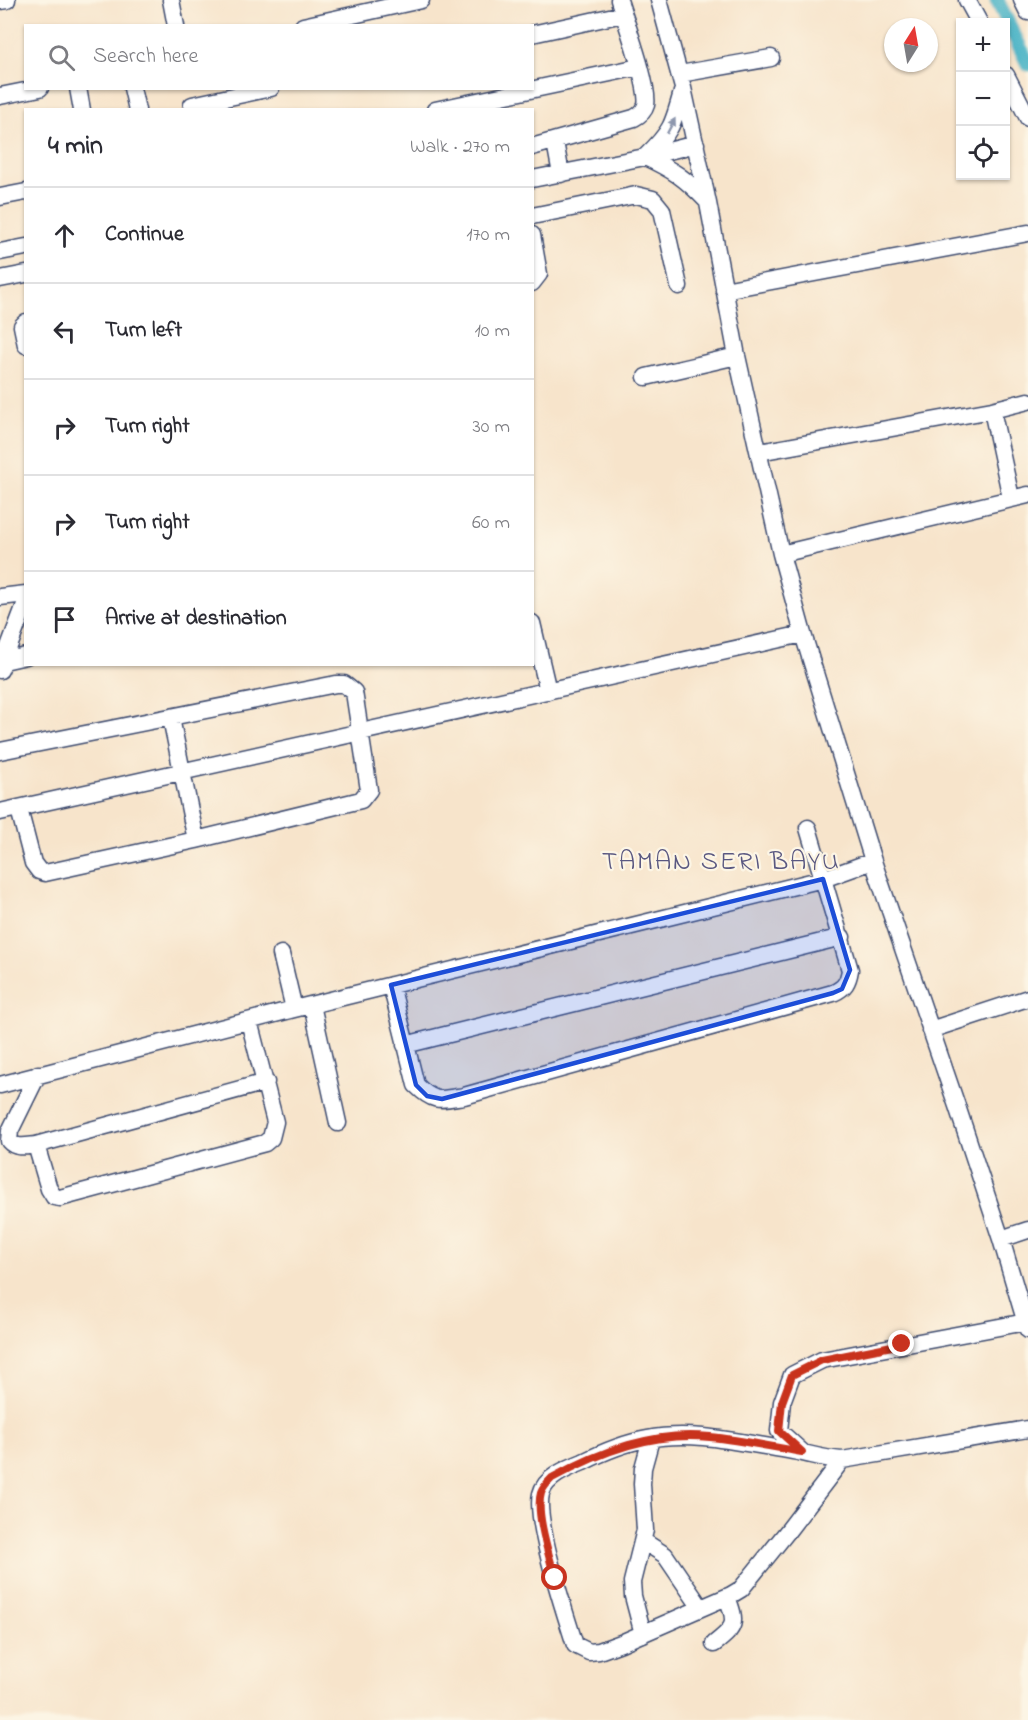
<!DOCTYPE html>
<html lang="en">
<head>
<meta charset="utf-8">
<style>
  :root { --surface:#fff; --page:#f2f2f3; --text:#2b2b33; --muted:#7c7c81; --line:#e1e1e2 }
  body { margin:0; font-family:"Indie Flower",sans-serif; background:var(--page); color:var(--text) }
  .controls { position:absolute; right:18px; top:18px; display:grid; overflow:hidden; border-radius:0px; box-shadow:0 2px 4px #0004 }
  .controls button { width:54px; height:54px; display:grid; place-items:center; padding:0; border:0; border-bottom:2px solid var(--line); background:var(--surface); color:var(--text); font:30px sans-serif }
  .compass { position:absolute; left:884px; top:18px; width:54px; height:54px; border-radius:50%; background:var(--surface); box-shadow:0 2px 4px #0004; rotate:11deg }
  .stop { position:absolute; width:18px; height:18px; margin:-14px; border:4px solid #c8321e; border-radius:50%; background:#fff }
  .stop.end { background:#c8321e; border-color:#fff; box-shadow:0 2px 6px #0008 }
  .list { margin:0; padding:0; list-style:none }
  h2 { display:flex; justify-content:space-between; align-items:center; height:78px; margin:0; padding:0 24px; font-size:26px }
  h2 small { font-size:20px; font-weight:400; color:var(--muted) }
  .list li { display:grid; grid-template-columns:39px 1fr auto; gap:18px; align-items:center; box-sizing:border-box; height:96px; padding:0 24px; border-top:2px solid var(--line) }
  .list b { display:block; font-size:22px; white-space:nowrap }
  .list em { font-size:20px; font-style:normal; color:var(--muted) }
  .icon { flex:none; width:33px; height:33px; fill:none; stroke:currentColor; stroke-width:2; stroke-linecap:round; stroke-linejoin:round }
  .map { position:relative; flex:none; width:1028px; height:1720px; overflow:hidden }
  .search { position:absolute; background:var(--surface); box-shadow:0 2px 4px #0004; left:24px; top:24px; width:510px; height:66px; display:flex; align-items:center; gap:15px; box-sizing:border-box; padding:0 21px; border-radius:0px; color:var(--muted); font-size:22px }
  .panel { position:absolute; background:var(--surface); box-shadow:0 2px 4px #0004; left:24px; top:108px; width:510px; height:558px; border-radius:0px }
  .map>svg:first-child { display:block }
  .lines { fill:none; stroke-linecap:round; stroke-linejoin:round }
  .canal { stroke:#48b3c6; stroke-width:15 }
  .minor-casing { stroke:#3c4a6e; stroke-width:19 }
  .minor { stroke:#fff; stroke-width:16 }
  .oneway { fill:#8d97ae }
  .route { stroke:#c8321e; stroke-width:8 }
  .marked { fill:#1d4ed8; fill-opacity:0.2; stroke:#1d4ed8; stroke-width:4.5; stroke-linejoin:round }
  .labels { text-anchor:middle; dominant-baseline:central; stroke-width:4.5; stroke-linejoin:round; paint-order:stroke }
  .neighbourhood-label { font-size:27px; letter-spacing:1.5px; fill:#5a5881; stroke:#fcf5e5 }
</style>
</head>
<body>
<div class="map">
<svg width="1028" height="1720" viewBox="0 0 1028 1720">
  <rect width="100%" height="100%" fill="#fcf5e5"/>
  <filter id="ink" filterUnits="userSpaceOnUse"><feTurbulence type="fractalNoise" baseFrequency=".0167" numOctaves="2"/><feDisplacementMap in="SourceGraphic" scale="12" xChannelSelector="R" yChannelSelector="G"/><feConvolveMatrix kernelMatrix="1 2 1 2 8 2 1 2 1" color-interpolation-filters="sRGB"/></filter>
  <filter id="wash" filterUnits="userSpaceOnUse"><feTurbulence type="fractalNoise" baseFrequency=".008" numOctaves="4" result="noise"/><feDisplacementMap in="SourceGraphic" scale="24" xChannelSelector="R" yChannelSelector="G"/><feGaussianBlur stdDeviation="1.35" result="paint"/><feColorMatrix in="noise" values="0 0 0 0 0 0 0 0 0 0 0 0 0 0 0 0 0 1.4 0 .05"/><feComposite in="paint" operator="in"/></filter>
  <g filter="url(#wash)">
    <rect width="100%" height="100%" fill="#f7e4cb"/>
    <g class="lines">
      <path class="canal" d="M997 0 1028 64"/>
    </g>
  </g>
  <g filter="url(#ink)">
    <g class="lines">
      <g class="minor-casing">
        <path id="minor" d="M171 0 176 26
          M659 0 683 88 708 203 737 356 781 554 803 634 873 861 957 1106 1001 1239 1028 1330
          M967 0 979 22
          M1022 0 1028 12
          M0 1 7 0
          M303 26 421 0
          M532 34 623 14
          M680 74 771 58
          M1006 75 1028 118
          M78 88 82 110
          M132 88 137 110
          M0 96 40 88
          M192 105 271 88
          M435 110 639 67
          M555 142 561 174
          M532 147 634 118C640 115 644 112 646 105 650 88 625 20 619 0
          M646 156C671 132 673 125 682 92
          M645 157C673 170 685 178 707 201
          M532 179 645 157 696 144
          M0 197 26 192
          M532 216 636 195 653 199 662 210 679 286
          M532 235 539 274 532 283
          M0 252 26 247
          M0 279 26 274
          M724 290 1028 233
          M26 322 22 326 26 345
          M646 377 737 356
          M992 410 1011 498
          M759 452 992 410 1028 401
          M781 554 1028 495
          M0 597 26 594
          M532 623 548 691
          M4 661 26 656
          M0 670 26 602
          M171 718 196 840
          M0 751 336 684H344L354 692 369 790 361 800 196 840 45 873 39 871 33 863 19 809
          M0 812 803 634
          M281 954 294 1009
          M391 985 416 1085C434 1103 440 1100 464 1096L833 993C845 988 848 982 850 970L808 828
          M312 1005 338 1123
          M930 1030 1028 998
          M405 1045 842 937
          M38 1074 10 1131 9 1141C16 1149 27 1146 36 1145L266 1082
          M0 1085 294 1009 823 879 873 861
          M36 1145 49 1189 54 1197 60 1198 265 1143 271 1138 275 1122 249 1021
          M1001 1239 1028 1230
          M802 1452 779 1431 782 1402 792 1375 822 1360 1026 1322
          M842 1460 787 1532 741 1589 731 1595 621 1643 599 1651 589 1652 575 1645C566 1616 534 1521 541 1494 545 1477 568 1468 583 1462 603 1452 625 1443 647 1439 694 1430 742 1443 788 1450 807 1453 822 1459 842 1460L1028 1429
          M643 1541 665 1555 701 1608
          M643 1634 633 1596 632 1582 645 1530 642 1484 643 1468 651 1439
          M714 1644C736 1627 737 1623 727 1597"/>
      </g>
      <use href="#minor" class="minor"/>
    </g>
    <defs><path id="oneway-solid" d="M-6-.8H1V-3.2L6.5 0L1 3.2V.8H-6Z" transform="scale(1.5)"/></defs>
    <use class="oneway" href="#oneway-solid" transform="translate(671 126) rotate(-62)"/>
  </g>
  <g class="lines" filter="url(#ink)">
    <path class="route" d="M555 1578C550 1558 535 1513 541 1493 543 1487 548 1482 552 1478 601 1451 654 1431 710 1437 741 1440 771 1447 802 1452L779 1431 782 1402 792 1375 822 1360 902 1344"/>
  </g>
  <path class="marked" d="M823 879 850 970 842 989 833 993 442 1099 427 1096 416 1085 391 985Z"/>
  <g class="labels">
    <g class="neighbourhood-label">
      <text x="721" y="862">TAMAN SERI BAYU</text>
    </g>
  </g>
</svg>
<div class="controls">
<button>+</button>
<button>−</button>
<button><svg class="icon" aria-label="locate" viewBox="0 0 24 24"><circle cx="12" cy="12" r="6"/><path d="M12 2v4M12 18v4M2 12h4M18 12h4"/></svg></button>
</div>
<svg class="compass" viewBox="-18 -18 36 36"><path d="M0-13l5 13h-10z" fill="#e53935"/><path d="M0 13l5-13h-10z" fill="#7c7c81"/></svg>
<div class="stop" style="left:555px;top:1578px"></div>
<div class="stop end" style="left:902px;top:1344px"></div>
<div class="search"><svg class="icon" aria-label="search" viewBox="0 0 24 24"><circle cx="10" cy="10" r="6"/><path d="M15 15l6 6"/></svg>Search here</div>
<section class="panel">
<h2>4 min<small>Walk · 270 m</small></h2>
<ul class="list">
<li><svg class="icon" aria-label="ahead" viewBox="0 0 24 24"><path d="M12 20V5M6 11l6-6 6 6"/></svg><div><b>Continue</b></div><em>170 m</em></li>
<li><svg class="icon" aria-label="left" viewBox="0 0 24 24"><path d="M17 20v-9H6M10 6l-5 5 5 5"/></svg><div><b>Turn left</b></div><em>10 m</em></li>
<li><svg class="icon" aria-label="right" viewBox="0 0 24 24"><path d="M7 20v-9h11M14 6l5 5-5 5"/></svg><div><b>Turn right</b></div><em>30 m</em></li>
<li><svg class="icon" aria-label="right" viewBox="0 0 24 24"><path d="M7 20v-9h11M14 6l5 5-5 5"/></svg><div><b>Turn right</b></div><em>60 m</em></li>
<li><svg class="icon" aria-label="arrive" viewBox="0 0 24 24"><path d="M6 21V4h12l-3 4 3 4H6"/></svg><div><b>Arrive at destination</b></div></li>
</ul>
</section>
</div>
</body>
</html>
